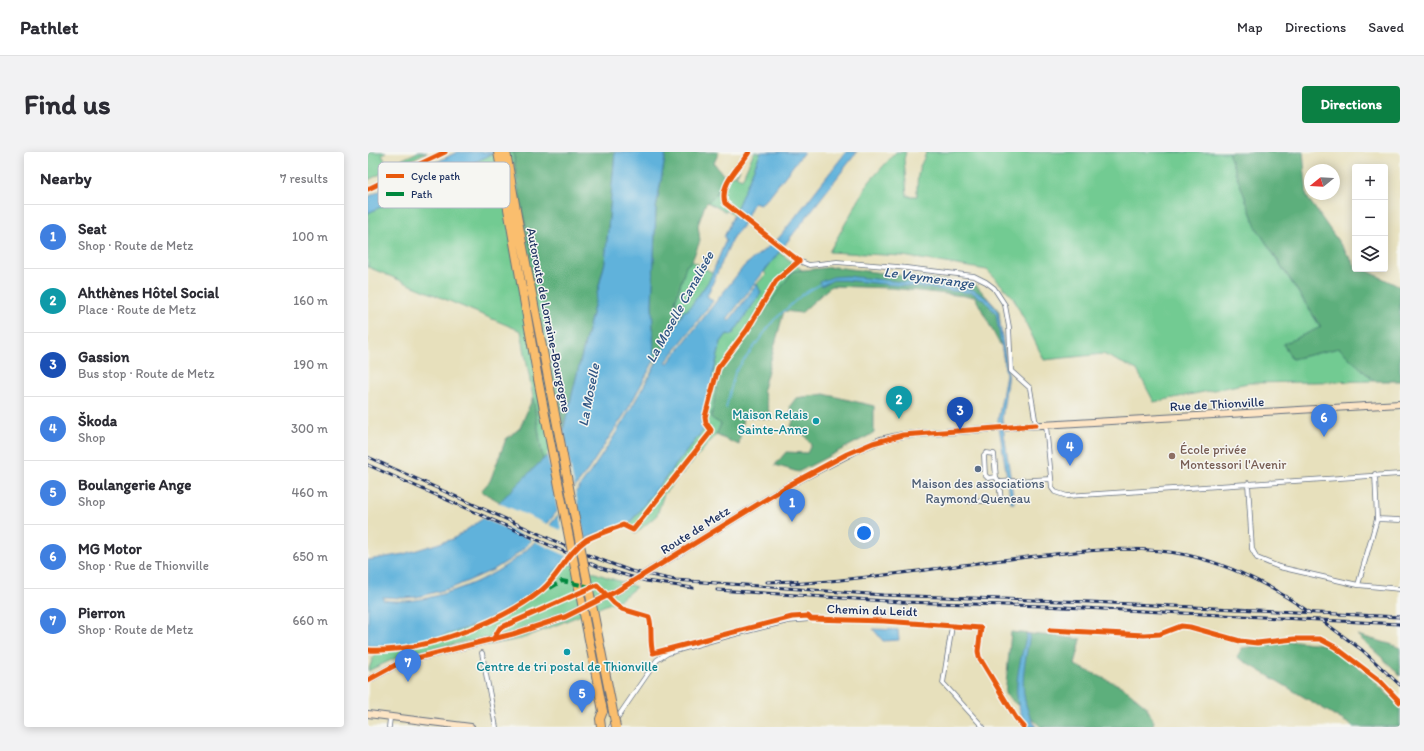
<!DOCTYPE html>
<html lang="en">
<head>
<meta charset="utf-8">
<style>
  :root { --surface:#fff; --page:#f2f2f3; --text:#2b2b33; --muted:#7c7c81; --line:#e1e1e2; --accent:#0b8043 }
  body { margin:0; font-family:Itim,sans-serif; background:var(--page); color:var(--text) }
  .controls { position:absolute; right:12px; top:12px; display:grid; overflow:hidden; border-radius:4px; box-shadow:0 2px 10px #0003 }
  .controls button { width:36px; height:36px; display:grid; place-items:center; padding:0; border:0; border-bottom:1px solid var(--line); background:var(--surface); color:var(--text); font:20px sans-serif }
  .compass { position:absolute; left:936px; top:12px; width:36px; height:36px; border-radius:50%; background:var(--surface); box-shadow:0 2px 10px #0003; rotate:252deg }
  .you { position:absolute; left:496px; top:381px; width:14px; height:14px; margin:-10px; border:3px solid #fff; border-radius:50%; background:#1a73e8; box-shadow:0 0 0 6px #1a73e833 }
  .badge { display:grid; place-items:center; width:26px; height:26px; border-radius:50%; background:var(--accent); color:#fff; font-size:13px; font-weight:700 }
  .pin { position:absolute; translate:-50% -33px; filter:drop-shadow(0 1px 2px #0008) }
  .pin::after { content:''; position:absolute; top:21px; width:14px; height:12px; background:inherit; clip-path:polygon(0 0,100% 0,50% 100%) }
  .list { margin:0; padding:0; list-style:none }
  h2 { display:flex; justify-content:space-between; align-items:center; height:52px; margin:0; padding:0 16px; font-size:17px }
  h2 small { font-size:13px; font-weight:400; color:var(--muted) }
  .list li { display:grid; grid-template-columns:26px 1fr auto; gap:12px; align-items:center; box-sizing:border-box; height:64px; padding:0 16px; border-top:1px solid var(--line) }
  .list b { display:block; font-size:15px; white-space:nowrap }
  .list p { margin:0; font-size:13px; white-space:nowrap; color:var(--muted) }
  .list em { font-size:13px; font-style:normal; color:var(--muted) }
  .icon { flex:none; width:22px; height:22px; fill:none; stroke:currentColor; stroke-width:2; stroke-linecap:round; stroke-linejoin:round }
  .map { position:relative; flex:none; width:1032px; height:575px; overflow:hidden; border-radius:4px }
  header { display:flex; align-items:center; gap:24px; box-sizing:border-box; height:56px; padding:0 20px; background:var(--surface); border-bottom:1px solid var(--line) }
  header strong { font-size:19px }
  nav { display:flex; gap:22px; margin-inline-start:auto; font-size:14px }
  .intro { display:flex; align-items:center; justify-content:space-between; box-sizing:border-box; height:96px; padding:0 24px }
  h1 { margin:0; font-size:28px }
  .button { padding:10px 18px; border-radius:4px; background:var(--accent); color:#fff; font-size:14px; font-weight:700 }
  main { display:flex; gap:24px; padding:0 24px }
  aside { flex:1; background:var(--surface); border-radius:4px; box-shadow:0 2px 10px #0003 }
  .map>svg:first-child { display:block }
  .green { fill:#72cb92; stroke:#467d78 }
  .forest { fill:#5daf7c; stroke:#3c6f6d }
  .water { fill:#60b2db; stroke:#3e709c }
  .pier { fill:#e7e0bc }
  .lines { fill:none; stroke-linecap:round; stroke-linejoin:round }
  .stream { stroke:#60b2db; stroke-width:1.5 }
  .minor-casing { stroke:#626d7f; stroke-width:5.5 }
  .secondary-casing { stroke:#626d7f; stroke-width:8 }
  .motorway-casing { stroke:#626d7f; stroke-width:10 }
  .minor { stroke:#fff; stroke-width:4 }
  .secondary { stroke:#fde5c5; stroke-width:6 }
  .motorway { stroke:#fabe6e; stroke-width:8 }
  .rail-casing { stroke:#1b2f5e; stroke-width:3 }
  .rail { stroke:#f6f6f2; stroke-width:1.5; stroke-dasharray:4.5; stroke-linecap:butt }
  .secondary-bridge-casing { stroke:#626d7f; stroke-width:8; stroke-linecap:butt }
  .motorway-bridge-casing { stroke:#626d7f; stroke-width:10; stroke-linecap:butt }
  .secondary-bridge { stroke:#fde5c5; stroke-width:6 }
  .motorway-bridge { stroke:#fabe6e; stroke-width:8 }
  .quiet { stroke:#00873e; stroke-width:4; stroke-dasharray:8 4; stroke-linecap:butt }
  .cycleway-casing { stroke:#f6f6f2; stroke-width:8 }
  .cycleway { stroke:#e8590c; stroke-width:5 }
  .culture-dot { fill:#0f9aa8; stroke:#f6f6f2; stroke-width:1.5 }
  .education-dot { fill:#8d6e63; stroke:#f6f6f2; stroke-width:1.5 }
  .service-dot { fill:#5c6f8a; stroke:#f6f6f2; stroke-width:1.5 }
  .labels { text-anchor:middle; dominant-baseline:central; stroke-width:3; stroke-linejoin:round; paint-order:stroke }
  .street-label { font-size:13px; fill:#1b2f5e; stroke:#f6f6f2 }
  .culture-label { font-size:13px; fill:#0d838f; stroke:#f6f6f2; text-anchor:end }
  .education-label { font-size:13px; fill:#785e54; stroke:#f6f6f2; text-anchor:start }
  .service-label { font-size:13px; fill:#4e5e75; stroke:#f6f6f2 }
  .water-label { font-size:14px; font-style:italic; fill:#305684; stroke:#f6f6f2 }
  .key { fill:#f6f6f2; stroke:#b4bac6; stroke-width:1 }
  .key-label { font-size:11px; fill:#1b2f5e }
</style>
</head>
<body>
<header>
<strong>Pathlet</strong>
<nav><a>Map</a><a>Directions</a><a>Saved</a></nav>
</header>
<div class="intro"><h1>Find us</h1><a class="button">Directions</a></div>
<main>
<aside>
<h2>Nearby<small>7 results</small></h2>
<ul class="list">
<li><span class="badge" style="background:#3f7fe0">1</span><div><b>Seat</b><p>Shop · Route de Metz</p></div><em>100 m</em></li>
<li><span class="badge" style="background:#0f9aa8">2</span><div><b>Ahthènes Hôtel Social</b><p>Place · Route de Metz</p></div><em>160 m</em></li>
<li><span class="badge" style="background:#1a4fb4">3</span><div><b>Gassion</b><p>Bus stop · Route de Metz</p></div><em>190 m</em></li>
<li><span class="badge" style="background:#3f7fe0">4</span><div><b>Škoda</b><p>Shop</p></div><em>300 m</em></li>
<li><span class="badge" style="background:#3f7fe0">5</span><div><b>Boulangerie Ange</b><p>Shop</p></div><em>460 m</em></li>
<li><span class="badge" style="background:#3f7fe0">6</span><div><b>MG Motor</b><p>Shop · Rue de Thionville</p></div><em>650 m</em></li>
<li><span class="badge" style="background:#3f7fe0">7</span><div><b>Pierron</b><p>Shop · Route de Metz</p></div><em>660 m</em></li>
</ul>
</aside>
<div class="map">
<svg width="1032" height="575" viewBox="0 0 1032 575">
  <rect width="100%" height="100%" fill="#f6f6f2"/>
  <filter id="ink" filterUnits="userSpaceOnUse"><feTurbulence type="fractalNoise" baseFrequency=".025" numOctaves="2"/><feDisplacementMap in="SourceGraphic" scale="8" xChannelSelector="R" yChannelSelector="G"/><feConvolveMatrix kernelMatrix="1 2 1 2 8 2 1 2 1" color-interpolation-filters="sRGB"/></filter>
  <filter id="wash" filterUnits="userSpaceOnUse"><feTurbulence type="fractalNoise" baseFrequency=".012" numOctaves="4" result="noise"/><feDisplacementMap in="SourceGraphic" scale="16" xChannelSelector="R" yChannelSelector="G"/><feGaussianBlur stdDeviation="0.9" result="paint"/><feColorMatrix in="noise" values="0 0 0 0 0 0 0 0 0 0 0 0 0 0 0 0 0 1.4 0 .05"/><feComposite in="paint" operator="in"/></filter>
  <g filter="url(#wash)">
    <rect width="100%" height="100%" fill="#e7e0bc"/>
    <path class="green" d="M0 0H18L14 3 20 14 50 0H59L0 28Z
      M128 0H145L153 52 183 190 196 274 192 291 175 308 165 245 153 179 0 115V61Z
      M386 0H393L366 63 359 58 358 60 339 50 349 41 357 25 367 23 372 17 368 24 374 27Z
      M528 0H538L536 7 539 44H549C549 33 549 24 552 15 554 9 557 6 558 0H860L888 75 953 176 915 192 924 207 971 196 1006 229 880 231 786 250 769 218 735 202 676 208 645 145 619 118 535 104 461 100 501 30Z
      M411 100 434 118 424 119 348 283 296 342 289 363 267 382 260 373 337 276 334 273V270L353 190 359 182 364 183 393 141 389 132 398 122 396 120Z
      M324 109 345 121 341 129 320 158 316 159 288 212 286 209 306 173 314 154 307 150 318 114Z
      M195 410 268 435 253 447 153 487 120 493 100 489 60 498 32 504 0 519 7 501 12 495C77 489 155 464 195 410Z"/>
    <path class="forest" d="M145 0H247L237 110 196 274 183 190 153 52Z
      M298 0H351L346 11 357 25 349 41 337 53 330 73 332 89 324 109 318 114 307 150 314 153 306 173 286 209 284 152 288 57Z
      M860 0H935L939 45 987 113V117H996L1032 135V229H1006L971 196 924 207 915 192 953 175 888 75Z
      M467 115 608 133 631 159 634 194 632 193 607 145 523 136 463 134 433 161 416 159 395 237 403 267 375 264 371 293 348 283 353 272 343 266 351 221 425 119Z
      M456 242 506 254V281L430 320 407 313 418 300 439 301 443 293 435 281 422 277 425 269 422 254 428 246Z
      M165 245 175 308 132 350 113 339 122 329 138 287 152 276Z
      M643 480 713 487 707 513 755 535 778 554 786 570 784 575H673L637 542Z
      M989 483 1022 492 1032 496V524L1024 515Z
      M928 489C936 490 945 491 953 492 977 498 1016 537 1032 556V575H986L869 505 874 496Z"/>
    <path class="water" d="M89 0H128L0 61V45Z
      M247 0H298L288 56 284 152 286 209 260 257 220 318 180 371 157 395 143 407 125 418 84 436 49 445 34 446 15 445V448C35 451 55 448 74 442 104 434 134 419 157 399 175 384 189 364 203 346 249 287 281 225 316 159L320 158 341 129 358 88 356 85 393 0H436L399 47 392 52 386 50 373 76 365 85 339 144 345 149 298 210 300 211 376 114 410 87 478 0H489L359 167 361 169 389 132 393 141 364 183 359 182 353 190 334 270V273L337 276 260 373 257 371C245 376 229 380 218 387 199 399 185 427 165 441 121 473 54 496 0 494V408L36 402 85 387 113 368 192 291 237 110Z
      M478 124 606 138 621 148 630 160 640 221 634 267 646 351H643L630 268 638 222 628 162 618 150 605 141 477 128H465L453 134 452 130 465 125Z
      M505 477 530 478 531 488 515 489Z
      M659 482H662C656 517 648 543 668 575H661C639 548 652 511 659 482Z"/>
    <path class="pier" d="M194 273 217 387V390L199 408V404L112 365 129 350 193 378 179 301 188 292 205 382 207 383 190 290Z"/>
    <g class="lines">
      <path class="stream" d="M358 256 367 220 406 168 435 142 453 132"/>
    </g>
  </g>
  <g filter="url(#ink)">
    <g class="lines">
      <g class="minor-casing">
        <path id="minor" d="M431 109 441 113 469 110 530 115 606 124 618 130 626 136 637 153 641 175 643 219 662 236 668 273
          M678 273 684 336 687 340 699 344 1032 322
          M1007 322 1009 367 990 433 1032 437
          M628 325 620 326 617 323 616 303 618 301 626 302 628 325 631 330
          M880 331 884 397 889 406 911 415 990 433
          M600 349H633L631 330 682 327
          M1009 367 1032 368
          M584 474 575 531 615 575
          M114 501 128 575
          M21 575 22 566
          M243 575 289 508 300 501 360 484 420 469 443 467 516 469 613 476"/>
      </g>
      <g class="secondary-casing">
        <path id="secondary" d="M423 332 491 297 513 288 535 283 657 274 1032 252
          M0 528 33 510 145 482 197 465 249 439
          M0 562 103 575"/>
      </g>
      <g class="motorway-casing">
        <path id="motorway" d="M130 0 170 227
          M138 0 149 64 209 377
          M233 575 232 567 235 559"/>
      </g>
      <use href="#minor" class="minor"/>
      <use href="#secondary" class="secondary"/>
      <use href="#motorway" class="motorway"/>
      <g class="rail-casing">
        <path id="rail" d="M0 305 209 399 263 419 307 428 515 443 722 450 1032 465
          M0 313 233 416 278 429 325 436
          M399 430 429 429
          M423 432C502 427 581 414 660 405 713 399 766 392 819 403 863 413 904 434 941 460
          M349 438 534 450 675 454 1032 472
          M953 468 994 498 1032 533"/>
      </g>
      <use href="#rail" class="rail"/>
      <g class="secondary-bridge-casing">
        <path id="secondary-bridge" d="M249 439 423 332"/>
      </g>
      <g class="motorway-bridge-casing">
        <path id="motorway-bridge" d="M170 227 235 559
          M209 377 248 575"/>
      </g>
      <use href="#secondary-bridge" class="secondary-bridge"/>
      <use href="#motorway-bridge" class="motorway-bridge"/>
      <path class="quiet" d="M182 436 194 429 223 435"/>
      <g class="cycleway-casing">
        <path id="cycleway" d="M0 37 77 0
          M682 478 776 483 792 482 813 474 822 475 872 489 889 491 926 487H952L967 495 1012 529 1032 550
          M126 486 132 476 229 433 246 451 254 457 281 465C285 476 281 489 285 501L424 465 440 464 443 467 516 469 613 476 610 499 611 505 648 566 656 575
          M0 498C52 501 133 471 174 438 191 424 199 401 218 388 229 382 243 378 255 373L265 378 342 281 343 278 338 271 337 265 350 216 379 178 408 129 431 109 357 51C351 32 372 15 381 0
          M0 528 33 510 145 482 197 465 249 439 423 332 479 302 505 291 535 283 668 273"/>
      </g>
      <use href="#cycleway" class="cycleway"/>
    </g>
  </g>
  <g class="culture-dot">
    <circle cx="448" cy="269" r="4"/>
    <circle cx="199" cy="500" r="4"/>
  </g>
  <circle class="education-dot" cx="804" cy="304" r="4"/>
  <circle class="service-dot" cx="610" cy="317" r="4"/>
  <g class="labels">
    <g class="street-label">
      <text transform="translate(181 168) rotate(79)">Autoroute de Lorraine-Bourgogne</text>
      <text transform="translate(849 252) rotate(-3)">Rue de Thionville</text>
      <text transform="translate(327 378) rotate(-32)">Route de Metz</text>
      <text transform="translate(504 458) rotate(2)">Chemin du Leidt</text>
    </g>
    <g class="culture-label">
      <text x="440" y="262">Maison Relais<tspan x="440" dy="15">Sainte-Anne</tspan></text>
      <text x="199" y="514" text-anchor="middle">Centre de tri postal de Thionville</text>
    </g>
    <g class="education-label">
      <text x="812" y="297">École privée<tspan x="812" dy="15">Montessori l'Avenir</tspan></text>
    </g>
    <g class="service-label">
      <text x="610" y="331">Maison des associations<tspan x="610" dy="15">Raymond Queneau</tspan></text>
    </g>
    <g class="water-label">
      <text transform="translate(561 126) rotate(8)">Le Veymerange</text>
      <text transform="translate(312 155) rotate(-61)">La Moselle Canalisée</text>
      <text transform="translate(221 243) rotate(-79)">La Moselle</text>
    </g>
  </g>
  <rect x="10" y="10" width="132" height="46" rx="6" class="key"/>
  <rect x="18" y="22" width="18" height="4" fill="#e8590c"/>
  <rect x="18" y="40" width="18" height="4" fill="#00873e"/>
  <g class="key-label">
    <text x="43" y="28">Cycle path</text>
    <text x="43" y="46">Path</text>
  </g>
</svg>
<div class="controls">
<button>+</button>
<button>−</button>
<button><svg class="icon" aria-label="layers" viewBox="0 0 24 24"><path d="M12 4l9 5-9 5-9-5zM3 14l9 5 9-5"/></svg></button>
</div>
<svg class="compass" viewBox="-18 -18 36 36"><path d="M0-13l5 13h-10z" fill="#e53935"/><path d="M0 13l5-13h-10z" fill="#7c7c81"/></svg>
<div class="you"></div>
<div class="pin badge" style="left:424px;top:370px;background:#3f7fe0">1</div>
<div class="pin badge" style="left:531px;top:267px;background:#0f9aa8">2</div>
<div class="pin badge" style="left:592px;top:278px;background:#1a4fb4">3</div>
<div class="pin badge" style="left:702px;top:314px;background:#3f7fe0">4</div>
<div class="pin badge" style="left:214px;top:561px;background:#3f7fe0">5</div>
<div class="pin badge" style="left:956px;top:285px;background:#3f7fe0">6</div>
<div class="pin badge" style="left:40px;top:530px;background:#3f7fe0">7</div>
</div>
</main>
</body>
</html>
